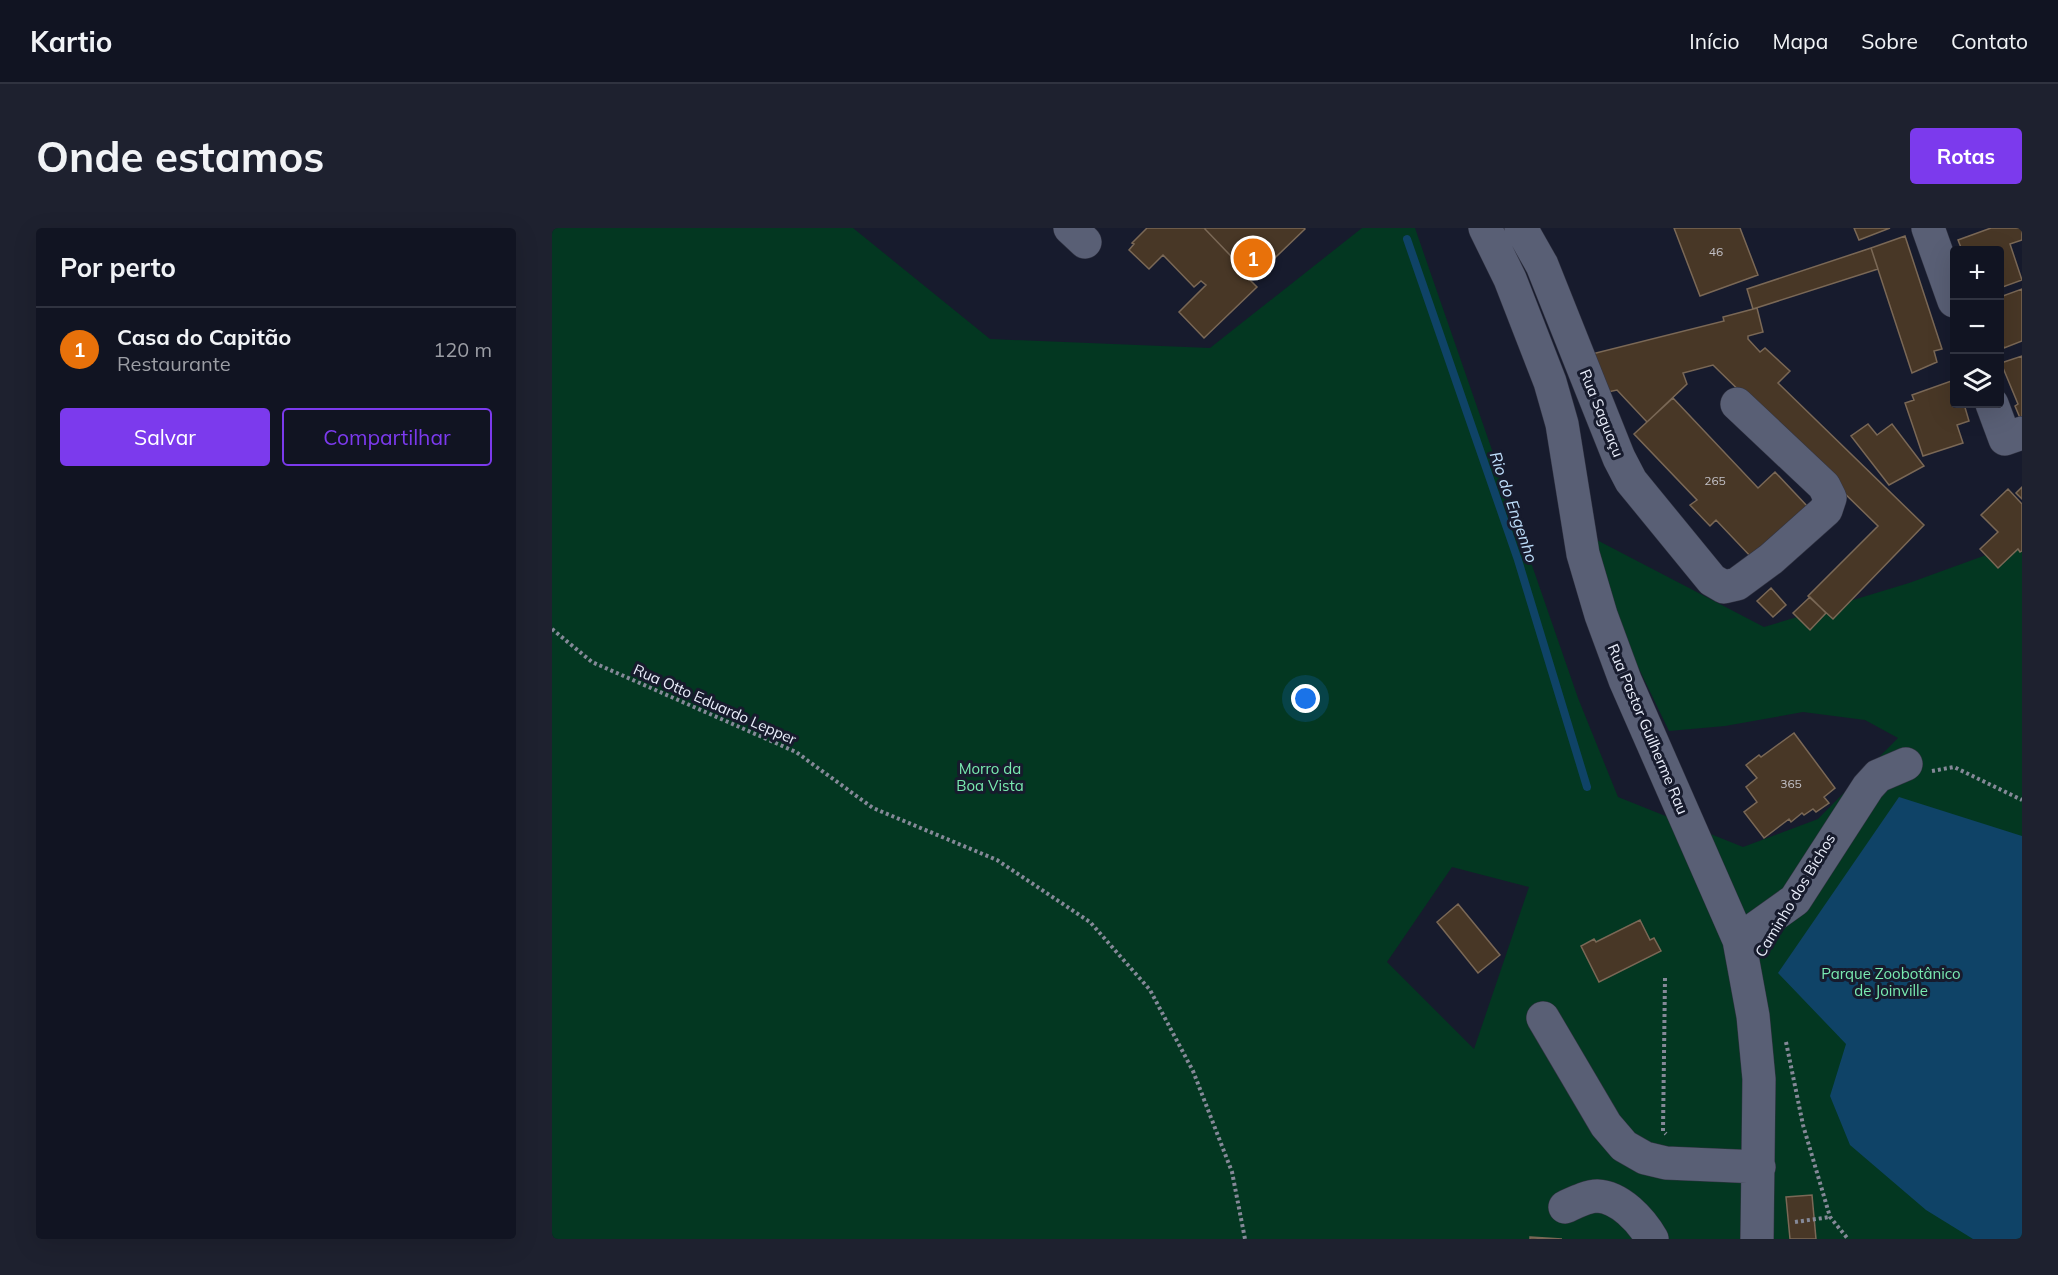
<!DOCTYPE html>
<html lang="pt">
<head>
<meta charset="utf-8">
<style>
  :root { --surface:#111422; --page:#1e212f; --text:#f1f3f6; --muted:#9c9ea5; --line:#303340; --accent:#7c3aed }
  body { margin:0; font-family:Mulish,sans-serif; background:var(--page); color:var(--text) }
  .controls { position:absolute; right:18px; top:18px; display:grid; overflow:hidden; border-radius:6px; box-shadow:0 6px 24px #0002 }
  .controls button { width:54px; height:54px; display:grid; place-items:center; padding:0; border:0; border-bottom:2px solid var(--line); background:var(--surface); color:var(--text); font:30px sans-serif }
  .you { position:absolute; left:754px; top:471px; width:21px; height:21px; margin:-15px; border:4px solid #fff; border-radius:50%; background:#1a73e8; box-shadow:0 0 0 9px #1a73e833 }
  .badge { display:grid; place-items:center; width:39px; height:39px; border-radius:50%; background:var(--accent); color:#fff; font-size:20px; font-weight:700 }
  .pin { position:absolute; translate:-50% -50%; border:3px solid #fff; box-shadow:0 2px 6px #0006 }
  .list { margin:0; padding:0; list-style:none }
  h2 { display:flex; justify-content:space-between; align-items:center; height:78px; margin:0; padding:0 24px; font-size:26px }
  h2 small { font-size:20px; font-weight:400; color:var(--muted) }
  .list li { display:grid; grid-template-columns:39px 1fr auto; gap:18px; align-items:center; box-sizing:border-box; height:84px; padding:0 24px; border-top:2px solid var(--line) }
  .list b { display:block; font-size:22px; white-space:nowrap }
  .list p { margin:0; font-size:20px; white-space:nowrap; color:var(--muted) }
  .list em { font-size:20px; font-style:normal; color:var(--muted) }
  .actions { display:flex; gap:12px; padding:18px 24px }
  .actions a { flex:1; padding:14px 0; border:2px solid var(--accent); border-radius:6px; text-align:center; font-size:21px; color:var(--accent) }
  .actions .main { background:var(--accent); color:#fff }
  .icon { flex:none; width:33px; height:33px; fill:none; stroke:currentColor; stroke-width:2; stroke-linecap:round; stroke-linejoin:round }
  .map { position:relative; flex:none; width:1470px; height:1011px; overflow:hidden; border-radius:6px }
  header { display:flex; align-items:center; gap:36px; box-sizing:border-box; height:84px; padding:0 30px; background:var(--surface); border-bottom:2px solid var(--line) }
  header strong { font-size:28px }
  nav { display:flex; gap:33px; margin-inline-start:auto; font-size:21px }
  .intro { display:flex; align-items:center; justify-content:space-between; box-sizing:border-box; height:144px; padding:0 36px }
  h1 { margin:0; font-size:42px }
  .button { padding:15px 27px; border-radius:6px; background:var(--accent); color:#fff; font-size:21px; font-weight:700 }
  main { display:flex; gap:36px; padding:0 36px }
  aside { flex:1; background:var(--surface); border-radius:6px; box-shadow:0 6px 24px #0002 }
  .map>svg:first-child { display:block }
  .green { fill:#033721; fill-rule:evenodd }
  .water { fill:#0f4367 }
  .lines { fill:none; stroke-linecap:round; stroke-linejoin:round }
  .stream { stroke:#0f4367; stroke-width:8 }
  .building { fill:#483726; stroke:#7a6856; stroke-width:1.5 }
  .minor-casing { stroke:#323443; stroke-width:34 }
  .path { stroke:#858998; stroke-width:4; stroke-dasharray:3 3; stroke-linecap:butt }
  .minor { stroke:#595f75; stroke-width:33 }
  .labels { text-anchor:middle; dominant-baseline:central; stroke-width:6; stroke-linejoin:round; paint-order:stroke }
  .number-label { font-size:12px; fill:#c2c0c6 }
  .street-label { font-size:15px; fill:#eaeefb; stroke:#171b2d }
  .park-label { font-size:15px; fill:#7aebb1; stroke:#171b2d }
  .water-label { font-size:16px; font-style:italic; fill:#c0e1fe; stroke:#171b2d }
</style>
</head>
<body>
<header>
<strong>Kartio</strong>
<nav><a>Início</a><a>Mapa</a><a>Sobre</a><a>Contato</a></nav>
</header>
<div class="intro"><h1>Onde estamos</h1><a class="button">Rotas</a></div>
<main>
<aside>
<h2>Por perto<small></small></h2>
<ul class="list">
<li><span class="badge" style="background:#e8710a">1</span><div><b>Casa do Capitão</b><p>Restaurante</p></div><em>120 m</em></li>
</ul>
<div class="actions"><a class="main">Salvar</a><a>Compartilhar</a></div>
</aside>
<div class="map">
<svg width="1470" height="1011" viewBox="0 0 1470 1011">
  <rect width="100%" height="100%" fill="#171b2d"/>
  <path class="green" d="M0 0H301L438 111 658 120 810 0H863L1026 470 1066 569 1191 619 1266 591 1346 510 1313 492 1251 484 1173 498 1117 503 1063 391 1041 310 1212 399 1357 355 1470 314V1011H0ZM900 639 977 659 922 821 835 734Z"/>
  <path class="water" d="M1347 569 1470 608V1011H1421L1374 982 1298 917 1278 868 1294 816 1226 745Z"/>
  <g class="lines">
    <path class="stream" d="M855 11 966 332 1035 559"/>
  </g>
  <path class="building" d="M595 0H652L701 51 698 52 705 59 652 110 627 84 654 57 649 53 642 59 611 27 597 41 577 22 582 16 580 15Z
    M652 0H752L753 1 701 51Z
    M1122 0H1188L1206 47 1148 68Z
    M1302 0H1338L1307 12Z
    M1439 0H1470V12L1458 16 1470 52 1448 60V22H1410L1406 12Z
    M1353 8 1390 121 1382 123 1385 134 1360 145 1319 20Z
    M1319 20 1326 41 1201 81 1195 61Z
    M1470 61V113L1452 120 1448 107 1451 104 1448 94V69Z
    M1205 80 1211 104 1196 108V111L1208 124 1213 120 1238 143 1226 155 1372 297 1281 391 1256 368 1326 298 1161 137 1131 145 1135 156 1095 194 1065 162 1056 164 1040 126 1172 93 1171 89Z
    M1470 128V189L1468 190 1463 178 1466 176 1449 135Z
    M1402 152V176H1412L1417 193 1405 197 1411 215 1371 228 1353 175 1362 172 1360 167Z
    M1121 170 1206 260 1223 244 1256 279 1201 331 1164 292 1158 298 1138 277 1145 272 1082 206Z
    M1316 196 1325 207 1340 196 1372 238 1337 257 1299 208Z
    M1470 259V271L1464 265Z
    M1456 261 1470 276V323L1468 324 1466 321 1446 340 1428 321 1446 304 1429 287Z
    M1219 360 1234 377 1221 389 1205 373Z
    M1258 369 1274 385 1258 402 1241 385Z
    M1242 505 1283 560 1272 569 1277 575 1264 584 1261 581 1252 587 1250 585 1239 594 1237 591 1212 610 1192 584 1205 574 1194 559 1205 550 1194 537 1207 527 1209 529Z
    M906 676 948 727 926 745 885 694Z
    M1088 692 1098 712 1102 710 1109 723 1047 754 1029 718 1042 711 1044 714Z
    M1260 967 1264 1011H1238L1234 969Z
    M978 1009 1010 1011H978Z"/>
  <g class="lines">
    <g class="minor-casing">
      <path id="minor" d="M518 0 533 14
        M933 0 958 51 998 154 1010 196 1031 326 1049 387 1073 452 1187 712 1201 788 1207 851 1205 1011
        M969 0 990 37 1067 230 1079 253 1160 352 1172 359 1185 356 1219 331 1274 282 1278 270 1272 258 1185 176
        M1376 0 1402 73
        M1440 176 1453 211 1470 205
        M1187 712 1243 672 1316 559 1326 548 1354 536
        M991 790 1054 897 1072 918 1093 930 1114 935 1207 939
        M1013 979C1022 975 1035 968 1045 968 1068 969 1089 992 1100 1011"/>
    </g>
    <path class="path" d="M0 401 40 434 244 524 321 580 445 632 538 694 598 762 641 843 680 944 693 1011
      M1380 543 1402 539 1470 572
      M1113 750 1111 903 1114 906
      M1234 814 1251 897 1278 989 1296 1011
      M1243 994 1278 989"/>
    <use href="#minor" class="minor"/>
  </g>
  <g class="labels">
    <g class="number-label">
      <text x="1164" y="23">46</text>
      <text x="1163" y="252">265</text>
      <text x="1239" y="555">365</text>
    </g>
    <g class="street-label">
      <text transform="translate(1050 185) rotate(68)">Rua Saguaçu</text>
      <text transform="translate(163 476) rotate(24)">Rua Otto Eduardo Lepper</text>
      <text transform="translate(1096 501) rotate(67)">Rua Pastor Guilherme Rau</text>
      <text transform="translate(1243 667) rotate(-59)">Caminho dos Bichos</text>
    </g>
    <g class="park-label">
      <text x="438" y="540">Morro da<tspan x="438" dy="17">Boa Vista</tspan></text>
      <text x="1339" y="745">Parque Zoobotânico<tspan x="1339" dy="17">de Joinville</tspan></text>
    </g>
    <g class="water-label">
      <text transform="translate(962 279) rotate(71)">Rio do Engenho</text>
    </g>
  </g>
</svg>
<div class="controls">
<button>+</button>
<button>−</button>
<button><svg class="icon" aria-label="layers" viewBox="0 0 24 24"><path d="M12 4l9 5-9 5-9-5zM3 14l9 5 9-5"/></svg></button>
</div>
<div class="you"></div>
<div class="pin badge" style="left:701px;top:30px;background:#e8710a">1</div>
</div>
</main>
</body>
</html>
